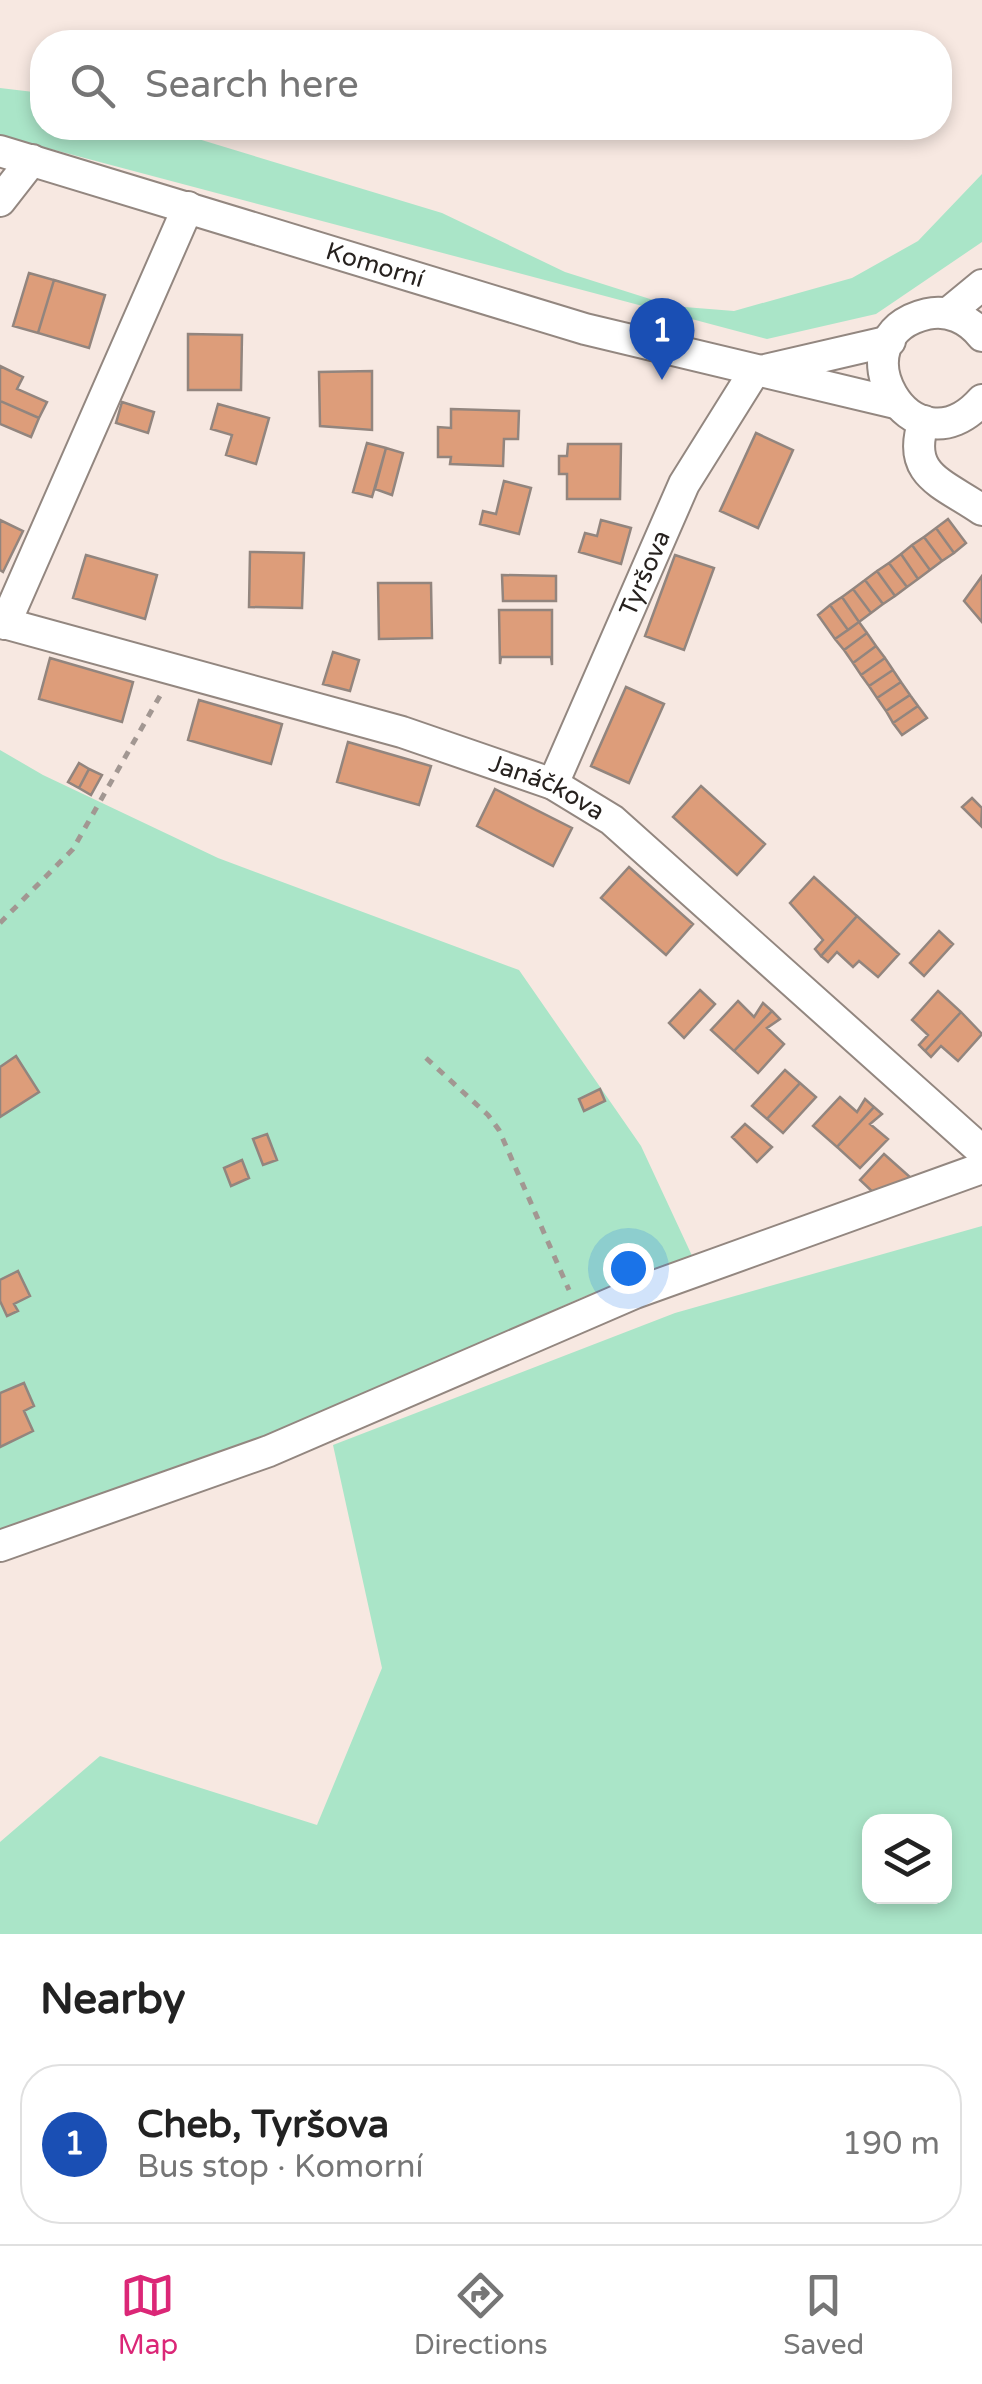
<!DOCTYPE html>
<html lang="en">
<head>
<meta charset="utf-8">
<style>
  :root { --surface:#fff; --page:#f6f6f6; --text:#222; --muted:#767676; --line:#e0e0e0; --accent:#db2777 }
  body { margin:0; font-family:"Varela Round",sans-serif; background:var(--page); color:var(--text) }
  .controls { position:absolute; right:30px; bottom:30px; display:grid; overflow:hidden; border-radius:20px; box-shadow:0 5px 15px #0003 }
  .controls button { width:90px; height:90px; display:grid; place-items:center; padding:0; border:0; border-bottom:2px solid var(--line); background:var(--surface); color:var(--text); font:50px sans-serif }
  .you { position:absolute; left:628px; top:1268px; width:35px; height:35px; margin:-25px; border:8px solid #fff; border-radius:50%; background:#1a73e8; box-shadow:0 0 0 15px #1a73e833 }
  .badge { display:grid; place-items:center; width:65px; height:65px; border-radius:50%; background:var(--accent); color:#fff; font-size:32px; font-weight:700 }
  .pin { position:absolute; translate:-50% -82px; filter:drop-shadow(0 2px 5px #0008) }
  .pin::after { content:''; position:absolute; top:52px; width:35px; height:30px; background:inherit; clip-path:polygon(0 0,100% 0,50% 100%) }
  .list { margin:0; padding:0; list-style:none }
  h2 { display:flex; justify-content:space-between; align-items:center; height:130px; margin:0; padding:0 40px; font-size:42px }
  h2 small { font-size:32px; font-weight:400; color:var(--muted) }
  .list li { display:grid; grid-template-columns:65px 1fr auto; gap:30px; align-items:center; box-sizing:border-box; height:160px; margin:0 20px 20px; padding:0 20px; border:2px solid var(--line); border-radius:40px }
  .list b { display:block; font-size:38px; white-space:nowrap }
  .list p { margin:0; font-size:32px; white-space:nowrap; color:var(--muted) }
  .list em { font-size:32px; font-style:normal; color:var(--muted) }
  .icon { flex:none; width:55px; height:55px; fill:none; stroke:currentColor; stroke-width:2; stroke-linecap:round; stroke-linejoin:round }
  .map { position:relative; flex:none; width:982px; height:1934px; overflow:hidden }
  .search { position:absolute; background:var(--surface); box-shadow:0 5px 15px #0003; left:30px; right:30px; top:30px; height:110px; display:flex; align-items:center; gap:25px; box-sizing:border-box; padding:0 35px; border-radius:40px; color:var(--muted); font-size:38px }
  .sheet { height:310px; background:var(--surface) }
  nav { display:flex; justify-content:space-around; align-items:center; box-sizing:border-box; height:140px; border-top:2px solid var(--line); background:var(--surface); font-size:28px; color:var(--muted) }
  nav a { display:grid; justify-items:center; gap:5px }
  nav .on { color:var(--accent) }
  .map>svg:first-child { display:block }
  .green { fill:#aae5c8; fill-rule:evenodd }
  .building { fill:#dd9d7a; stroke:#92857e; stroke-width:2.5 }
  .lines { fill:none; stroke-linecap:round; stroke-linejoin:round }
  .minor-casing { stroke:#938780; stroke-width:34 }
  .path { stroke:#a29792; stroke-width:5; stroke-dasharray:8 8; stroke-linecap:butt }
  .minor { stroke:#fff; stroke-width:30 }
  .labels { text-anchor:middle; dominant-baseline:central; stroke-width:8; stroke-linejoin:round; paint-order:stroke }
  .street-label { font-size:25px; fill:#26211e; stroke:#fdf7f4 }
</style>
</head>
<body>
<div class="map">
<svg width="982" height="1934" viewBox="0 0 982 1934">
  <rect width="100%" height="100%" fill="#f7e8e1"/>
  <path class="green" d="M0 88 42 93V128H162L442 213 565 272 672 306 734 311 852 278 918 241 982 174V242L876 314 767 339 13 139 0 156Z
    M0 750 43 775 218 858 519 970 641 1146 694 1260 583 1297 278 1433 0 1531Z
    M982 1226V1934H0V1842L100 1756 317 1825 382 1668 333 1445 675 1313ZM870 1822H944V1896H870Z"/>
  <path class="building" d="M29 273 54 280 38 333 13 326Z
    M54 280 105 295 89 348 38 333Z
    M188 334 242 335 241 390H188Z
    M0 366 23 377 17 389 47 402 39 418 0 401Z
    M372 371V430L320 426 319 372Z
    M0 401 39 418 31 437 0 424Z
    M122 402 154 412 148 433 116 423Z
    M218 404 269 418 256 464 226 455 232 435 211 429Z
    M451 409 519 411 518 439H504L503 466 450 464 451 457H438V427L451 428Z
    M756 433 793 450 758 528 720 511Z
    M367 443 386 448 372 497 353 492Z
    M568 444H621L620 499H567V474H559V456H567Z
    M386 448 403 453 392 495 375 489Z
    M504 481 531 488 519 534 480 524 483 511 496 514Z
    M948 519 966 543 954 553 936 528Z
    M0 520 23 531 3 572 0 570Z
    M601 520 631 528 621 564 579 552 585 533 597 536Z
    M936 528 954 553 942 561 924 537Z
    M924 537 942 561 930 570 912 545Z
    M912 545 930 570 918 579 901 554Z
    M250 552 304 553 302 608 249 607Z
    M901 554 918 579 907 587 889 563Z
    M86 555 157 575 145 619 73 598Z
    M675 555 714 568 684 650 645 636Z
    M889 563 907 587 895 596 877 571Z
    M877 571 895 596 883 604 865 580Z
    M502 575 556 576V601H503Z
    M982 576V622L964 601Z
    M865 580 883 604 871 613 853 589Z
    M378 583H431L432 638 379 639Z
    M853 589 871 613 859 622 842 597Z
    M842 597 859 622 848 630 830 605Z
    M830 605 848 630 835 639 818 615Z
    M499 610H552V665L551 657H501L500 664Z
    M859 622 867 633 844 650 835 639Z
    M867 633 876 646 853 663 844 650Z
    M876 646 885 658 861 675 853 663Z
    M333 652 359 660 350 691 323 684Z
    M50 658 133 682 122 722 39 699Z
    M885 658 893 670 869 686 861 675Z
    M893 670 901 682 877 698 869 686Z
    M901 682 910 695 886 711 877 698Z
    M626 687 664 704 629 783 591 766Z
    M910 695 918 706 893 723 886 711Z
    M199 700 282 724 271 764 188 740Z
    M918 706 927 718 902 735 893 723Z
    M348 742 431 766 419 805 337 782Z
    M79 763 89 769 79 788 68 782Z
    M89 769 102 775 91 795 79 788Z
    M701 786 765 844 737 875 673 817Z
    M495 789 572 828 553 866 477 826Z
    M972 798 982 808 981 826 962 807Z
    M629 867 693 924 666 955 601 898Z
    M814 877 857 916 821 956 815 949 823 940 790 903Z
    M857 916 899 954 878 977 859 961 853 967 837 952 828 962 821 956Z
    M939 931 953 944 924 976 910 963Z
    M700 990 715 1004 684 1038 669 1023Z
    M938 991 961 1012 925 1051 919 1045 928 1035 912 1020Z
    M738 1001 754 1017 763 1003 772 1011 734 1051 711 1030Z
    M772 1011 780 1019 767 1028 784 1044 758 1073 734 1051Z
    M961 1012 982 1034 958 1061 941 1046 931 1057 925 1051Z
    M16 1056 39 1092 0 1117V1067Z
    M785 1070 800 1083 767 1119 752 1106Z
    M800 1083 816 1097 783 1133 767 1119Z
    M600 1089 605 1101 584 1111 579 1099Z
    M840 1097 857 1112 865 1099 874 1107 837 1147 813 1126Z
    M874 1107 882 1114 870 1124 888 1139 860 1168 837 1147Z
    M745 1124 772 1147 757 1162 732 1137Z
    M267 1134 277 1160 263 1165 253 1139Z
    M884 1154 911 1178 877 1196 860 1180Z
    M242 1160 249 1178 231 1186 224 1168Z
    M18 1271 30 1296 14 1304 18 1311 7 1316 0 1301V1280Z
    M24 1383 34 1406 24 1411 33 1431 0 1447V1393Z"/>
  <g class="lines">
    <g class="minor-casing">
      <g id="minor">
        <path id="s1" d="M0 151 585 329 895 403"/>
        <path d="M0 201 32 160"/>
        <path d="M948 313 982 285"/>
        <path d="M982 336C969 319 948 309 927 314 831 336 912 479 982 400"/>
        <path d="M761 371 890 341"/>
        <path d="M924 421C905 475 943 483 982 510"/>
        <path id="s2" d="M0 622 402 732 553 784 612 820 982 1151"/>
        <path d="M5 624 188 207"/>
        <path id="s3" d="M553 784 684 484 754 372"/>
        <path d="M0 1546 269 1451 635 1293 982 1168"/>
      </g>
    </g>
    <path class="path" d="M0 923 73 849 161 694
      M426 1058 488 1115 499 1130 569 1290"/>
    <use href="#minor" class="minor"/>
  </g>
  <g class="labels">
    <g class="street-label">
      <text stroke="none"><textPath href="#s1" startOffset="392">Komorní</textPath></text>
      <text stroke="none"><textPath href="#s3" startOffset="230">Tyršova</textPath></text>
      <text stroke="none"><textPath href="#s2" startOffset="572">Janáčkova</textPath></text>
    </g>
  </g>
</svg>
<div class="controls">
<button><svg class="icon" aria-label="layers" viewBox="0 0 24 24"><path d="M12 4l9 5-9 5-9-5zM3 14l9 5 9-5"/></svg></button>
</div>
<div class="you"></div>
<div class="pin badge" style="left:662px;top:380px;background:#1a4fb4">1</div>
<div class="search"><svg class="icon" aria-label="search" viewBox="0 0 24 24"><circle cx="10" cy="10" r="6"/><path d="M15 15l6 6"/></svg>Search here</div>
</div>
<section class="sheet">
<h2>Nearby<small></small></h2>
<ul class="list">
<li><span class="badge" style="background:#1a4fb4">1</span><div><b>Cheb, Tyršova</b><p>Bus stop · Komorní</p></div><em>190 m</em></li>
</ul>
</section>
<nav>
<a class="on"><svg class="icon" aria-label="map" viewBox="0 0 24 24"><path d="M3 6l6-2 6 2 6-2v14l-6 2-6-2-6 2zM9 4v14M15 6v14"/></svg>Map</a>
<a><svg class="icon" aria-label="directions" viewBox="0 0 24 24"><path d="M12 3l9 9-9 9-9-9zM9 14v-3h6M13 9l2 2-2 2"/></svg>Directions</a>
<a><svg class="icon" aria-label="saved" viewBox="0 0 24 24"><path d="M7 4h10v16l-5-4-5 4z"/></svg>Saved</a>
</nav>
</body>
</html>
